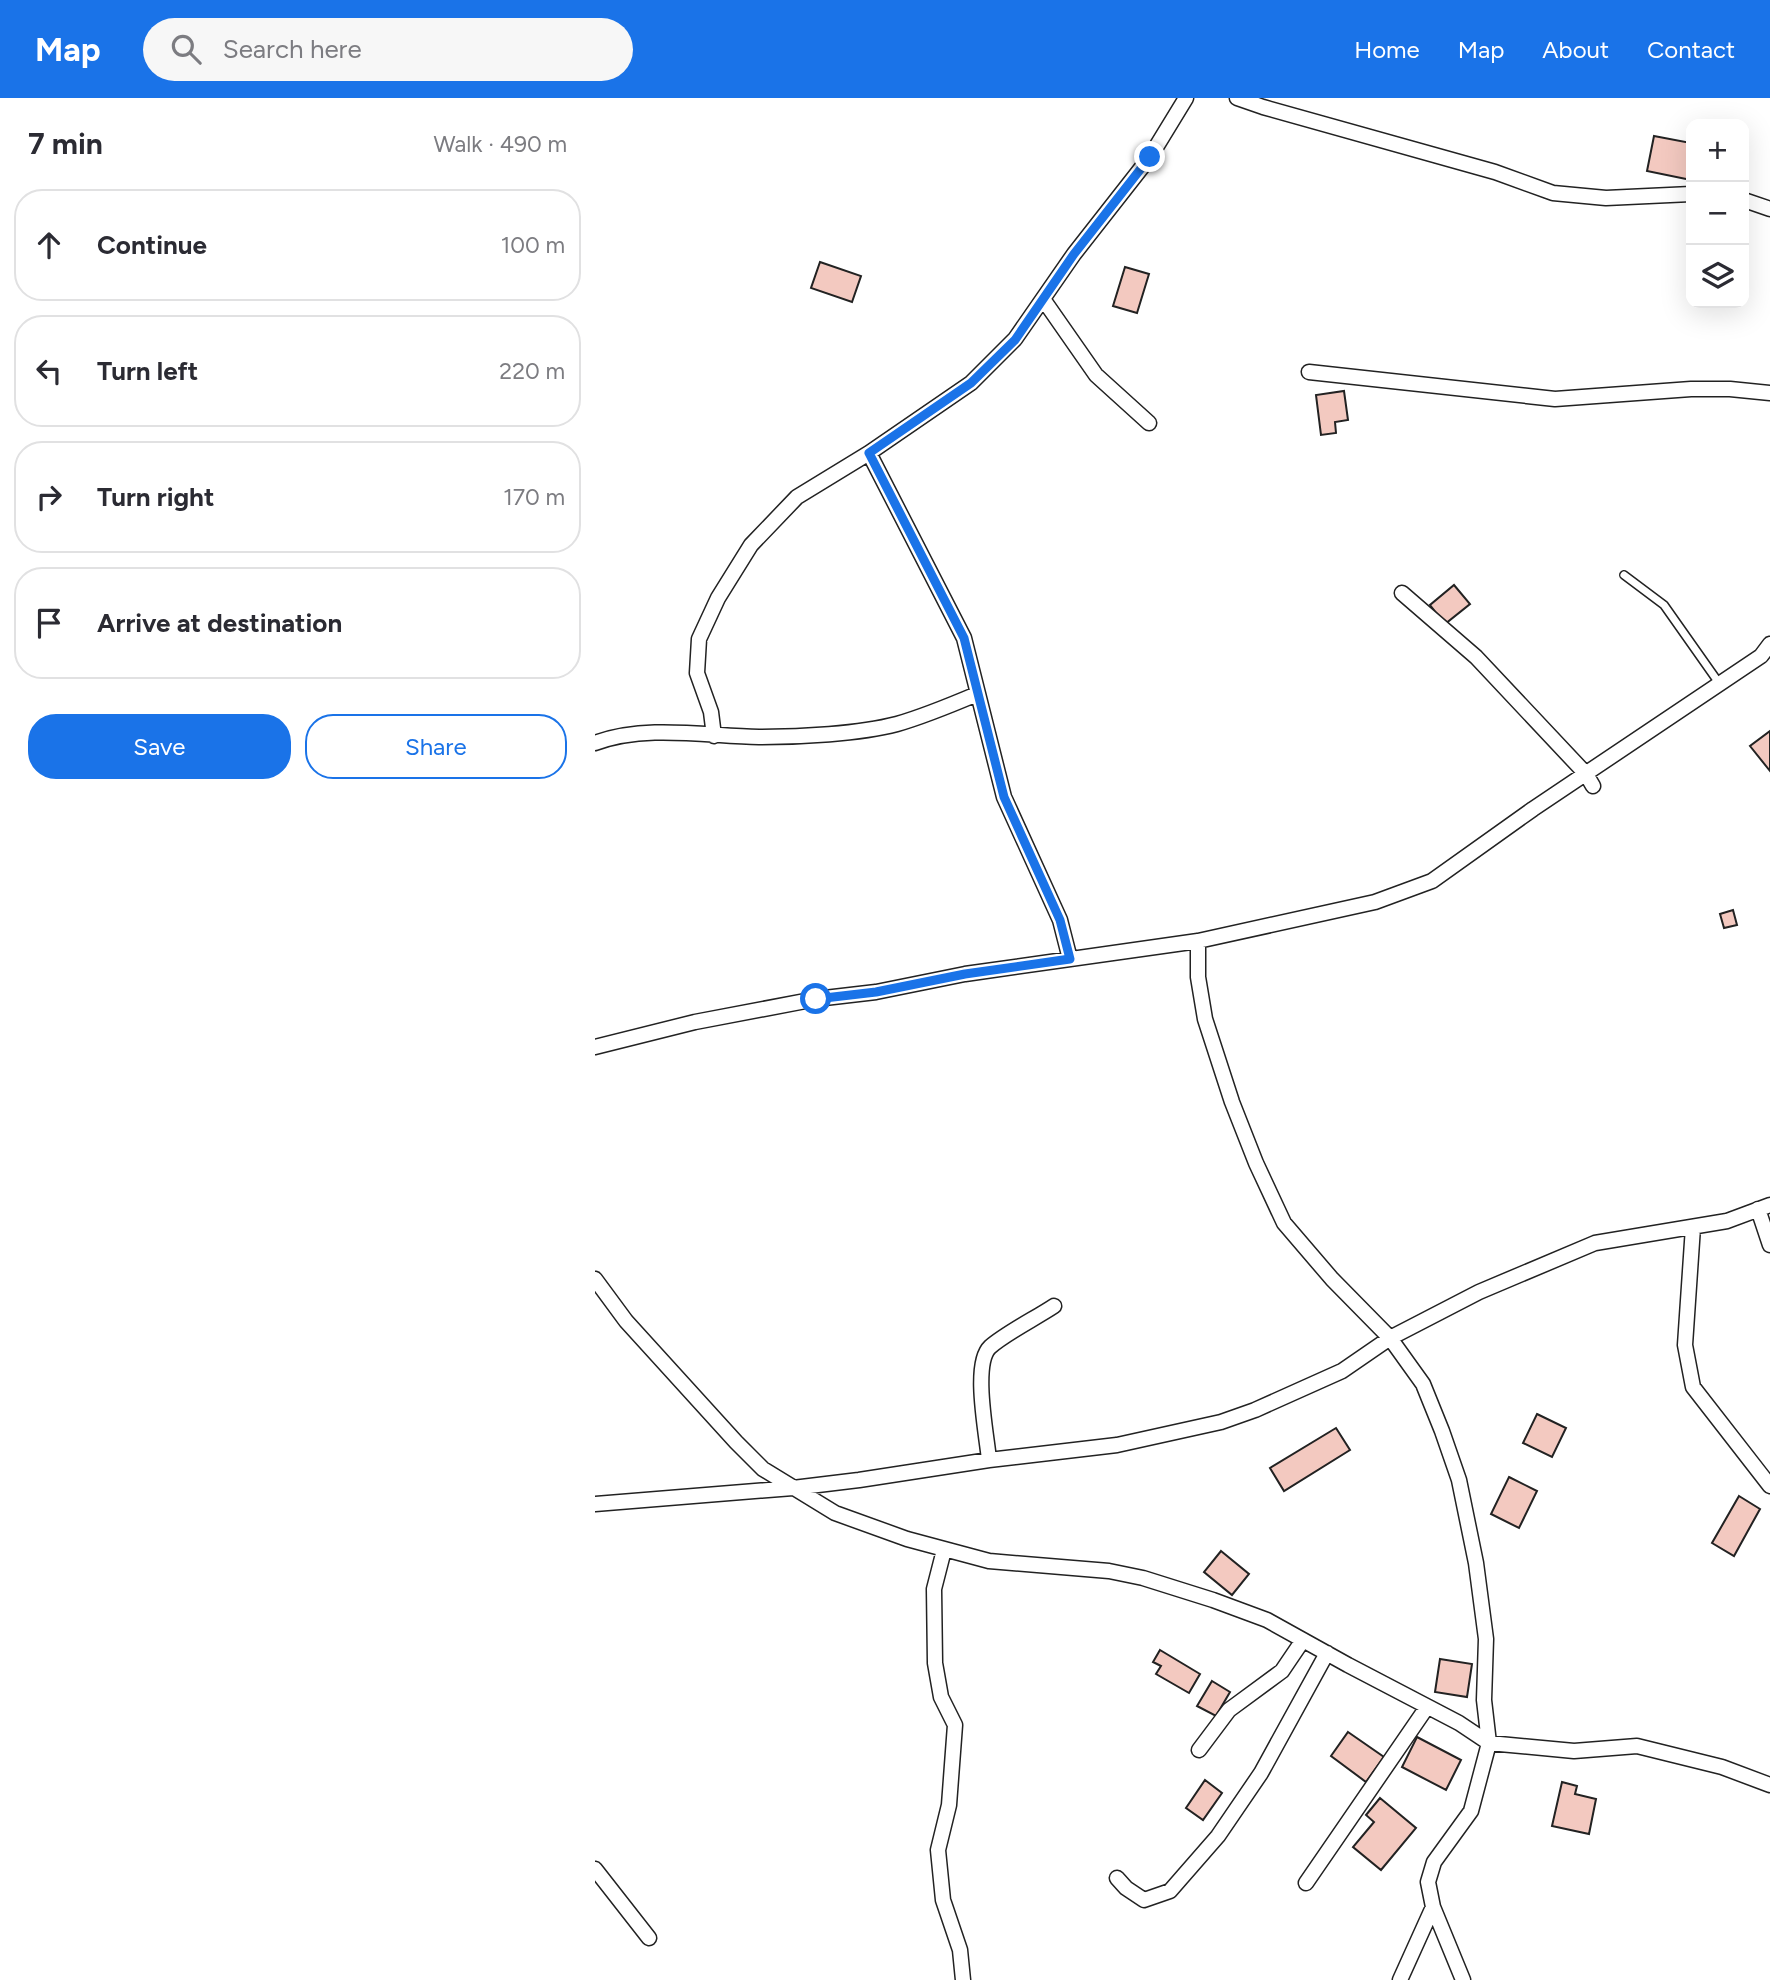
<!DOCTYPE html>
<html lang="en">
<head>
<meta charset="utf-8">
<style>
  :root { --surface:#fff; --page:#f7f7f7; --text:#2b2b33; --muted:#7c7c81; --line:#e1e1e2; --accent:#1a73e8 }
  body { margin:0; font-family:Figtree,sans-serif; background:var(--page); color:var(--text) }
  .controls { position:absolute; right:21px; top:21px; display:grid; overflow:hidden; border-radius:14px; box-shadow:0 7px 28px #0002 }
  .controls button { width:63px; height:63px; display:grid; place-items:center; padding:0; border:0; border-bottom:2px solid var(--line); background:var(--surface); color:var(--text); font:35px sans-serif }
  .stop { position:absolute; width:21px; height:21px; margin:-16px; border:5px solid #1a73e8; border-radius:50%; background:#fff }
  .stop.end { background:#1a73e8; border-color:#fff; box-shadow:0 2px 7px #0008 }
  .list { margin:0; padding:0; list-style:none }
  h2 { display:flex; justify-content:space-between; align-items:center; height:91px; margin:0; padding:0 28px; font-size:30px }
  h2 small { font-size:23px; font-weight:400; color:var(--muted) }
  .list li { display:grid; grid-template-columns:46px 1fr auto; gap:21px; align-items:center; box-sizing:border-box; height:112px; margin:0 14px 14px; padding:0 14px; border:2px solid var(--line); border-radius:28px }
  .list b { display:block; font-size:26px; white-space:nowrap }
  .list em { font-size:23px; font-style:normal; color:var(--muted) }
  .actions { display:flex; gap:14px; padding:21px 28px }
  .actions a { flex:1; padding:16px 0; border:2px solid var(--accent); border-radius:28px; text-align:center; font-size:24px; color:var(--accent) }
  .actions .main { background:var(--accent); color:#fff }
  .icon { flex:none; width:38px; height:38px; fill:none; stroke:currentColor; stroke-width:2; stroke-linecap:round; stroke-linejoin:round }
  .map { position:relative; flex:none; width:1175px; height:1882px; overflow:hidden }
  header { display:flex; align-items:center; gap:42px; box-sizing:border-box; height:98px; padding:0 35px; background:var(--accent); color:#fff }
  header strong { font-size:33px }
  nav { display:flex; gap:38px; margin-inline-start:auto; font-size:24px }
  .search { width:490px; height:63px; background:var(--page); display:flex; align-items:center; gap:18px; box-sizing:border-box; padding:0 24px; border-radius:38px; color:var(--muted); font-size:26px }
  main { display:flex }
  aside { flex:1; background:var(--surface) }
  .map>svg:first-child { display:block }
  .building { fill:#f3c9c0; stroke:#222; stroke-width:2 }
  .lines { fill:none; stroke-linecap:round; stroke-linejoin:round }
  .lane-casing { stroke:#222; stroke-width:10 }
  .street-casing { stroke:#222; stroke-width:17 }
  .lane { stroke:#fff; stroke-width:7 }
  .street { stroke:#fff; stroke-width:14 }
  .route { stroke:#1a73e8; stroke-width:9 }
</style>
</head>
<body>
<header>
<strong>Map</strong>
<div class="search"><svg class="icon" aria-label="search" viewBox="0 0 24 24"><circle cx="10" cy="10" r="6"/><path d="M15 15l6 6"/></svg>Search here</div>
<nav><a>Home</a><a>Map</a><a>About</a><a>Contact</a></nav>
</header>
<main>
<aside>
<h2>7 min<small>Walk · 490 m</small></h2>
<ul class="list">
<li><svg class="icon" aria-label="ahead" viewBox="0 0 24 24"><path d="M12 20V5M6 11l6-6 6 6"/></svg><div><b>Continue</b></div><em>100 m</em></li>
<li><svg class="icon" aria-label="left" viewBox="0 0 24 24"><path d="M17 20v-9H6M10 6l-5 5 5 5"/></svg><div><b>Turn left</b></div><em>220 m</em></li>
<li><svg class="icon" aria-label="right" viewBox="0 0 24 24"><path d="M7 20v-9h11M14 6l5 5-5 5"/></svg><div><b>Turn right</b></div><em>170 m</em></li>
<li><svg class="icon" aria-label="arrive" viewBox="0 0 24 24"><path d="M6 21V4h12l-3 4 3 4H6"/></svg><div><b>Arrive at destination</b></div></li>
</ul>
<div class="actions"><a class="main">Save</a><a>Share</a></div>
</aside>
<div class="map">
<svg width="1175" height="1882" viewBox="0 0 1175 1882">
  <rect width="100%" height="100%" fill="#fff"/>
  <path class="building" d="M1059 38 1096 45V82L1052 73Z
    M225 164 266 178 257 204 216 190Z
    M530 169 554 176 542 215 518 208Z
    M749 293 753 322 740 324 741 335 726 337 721 297Z
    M859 487 875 506 850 526 835 507Z
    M1175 633V673L1155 648Z
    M1138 812 1142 827 1129 830 1125 816Z
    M942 1316 971 1330 957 1359 928 1345Z
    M741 1330 755 1352 689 1393 675 1370Z
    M914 1379 942 1393 924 1430 896 1416Z
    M1144 1398 1165 1411 1139 1458 1117 1445Z
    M626 1453 654 1476 637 1497 609 1474Z
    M565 1552 605 1576 594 1595 561 1576 566 1568 558 1564Z
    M845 1561 877 1566 872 1599 840 1594Z
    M617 1583 635 1594 621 1618 602 1608Z
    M753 1634 789 1659 771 1684 736 1658Z
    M822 1639 866 1662 851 1692 807 1669Z
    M610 1682 627 1695 608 1722 591 1710Z
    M967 1684 982 1688 980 1696 1001 1701 994 1736 957 1728Z
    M785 1700 821 1730 786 1772 758 1749 779 1724 771 1717Z"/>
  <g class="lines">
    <g class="lane-casing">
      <path id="lane" d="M1029 477 1069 507 1124 585"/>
    </g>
    <g class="street-casing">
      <path id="street" d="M642 0 668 9 900 74 958 95 1011 100 1096 96
        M1149 102 1175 111
        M448 201 501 277 554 325
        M714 274 960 301 1096 291H1135L1175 295
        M274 355 369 540 409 699 465 822 475 861
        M807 495 881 559 991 676 998 688
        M119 638 116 614 102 575 104 541 123 500 156 447 202 399 274 355 376 285 420 241 479 156 555 59 591 0
        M0 645C51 626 111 638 164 639 205 639 264 636 302 626 330 618 356 607 382 596
        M603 843V879L610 921 637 1004 661 1065 689 1125 737 1181 795 1240 828 1286 847 1333 864 1382 881 1465 891 1541 889 1602 894 1645 876 1713 839 1764 833 1784 838 1809 868 1882
        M0 949 100 924 221 901 281 894 370 876 603 843 780 804 837 783 938 711 1166 558 1175 546
        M1163 1111 1175 1147
        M1098 1129 1090 1247 1098 1289 1175 1388
        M0 1181 31 1223 141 1344 168 1371 240 1415 312 1441 394 1463 514 1473 548 1480 618 1502 672 1522 753 1567 864 1625 894 1645 979 1653 1042 1648 1127 1669 1175 1687
        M394 1362C392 1338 377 1266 395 1249 411 1235 441 1220 459 1208
        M0 1406 198 1390 264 1382 394 1362 522 1347 626 1324 660 1312 747 1273 795 1240 884 1194 1000 1145 1132 1123 1175 1107
        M349 1452 339 1491 340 1565 346 1599 360 1627 354 1707 343 1752 348 1802 365 1852 368 1882
        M604 1652 634 1612 687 1573 708 1542
        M0 1771 54 1840
        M522 1780 531 1790 549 1802 575 1793 623 1738 666 1675 732 1555
        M711 1785 832 1609
        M805 1882 838 1809"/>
    </g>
    <use href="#lane" class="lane"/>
    <use href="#street" class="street"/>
  </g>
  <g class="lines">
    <path class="route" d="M221 901 281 894 370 876 475 861 465 822 409 699 369 540 274 355 376 285 420 242 479 156 555 59"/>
  </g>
</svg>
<div class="controls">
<button>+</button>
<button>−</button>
<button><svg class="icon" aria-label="layers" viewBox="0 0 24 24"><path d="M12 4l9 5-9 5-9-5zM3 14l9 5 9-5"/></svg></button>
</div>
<div class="stop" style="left:221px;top:901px"></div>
<div class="stop end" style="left:555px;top:59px"></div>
</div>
</main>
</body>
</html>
